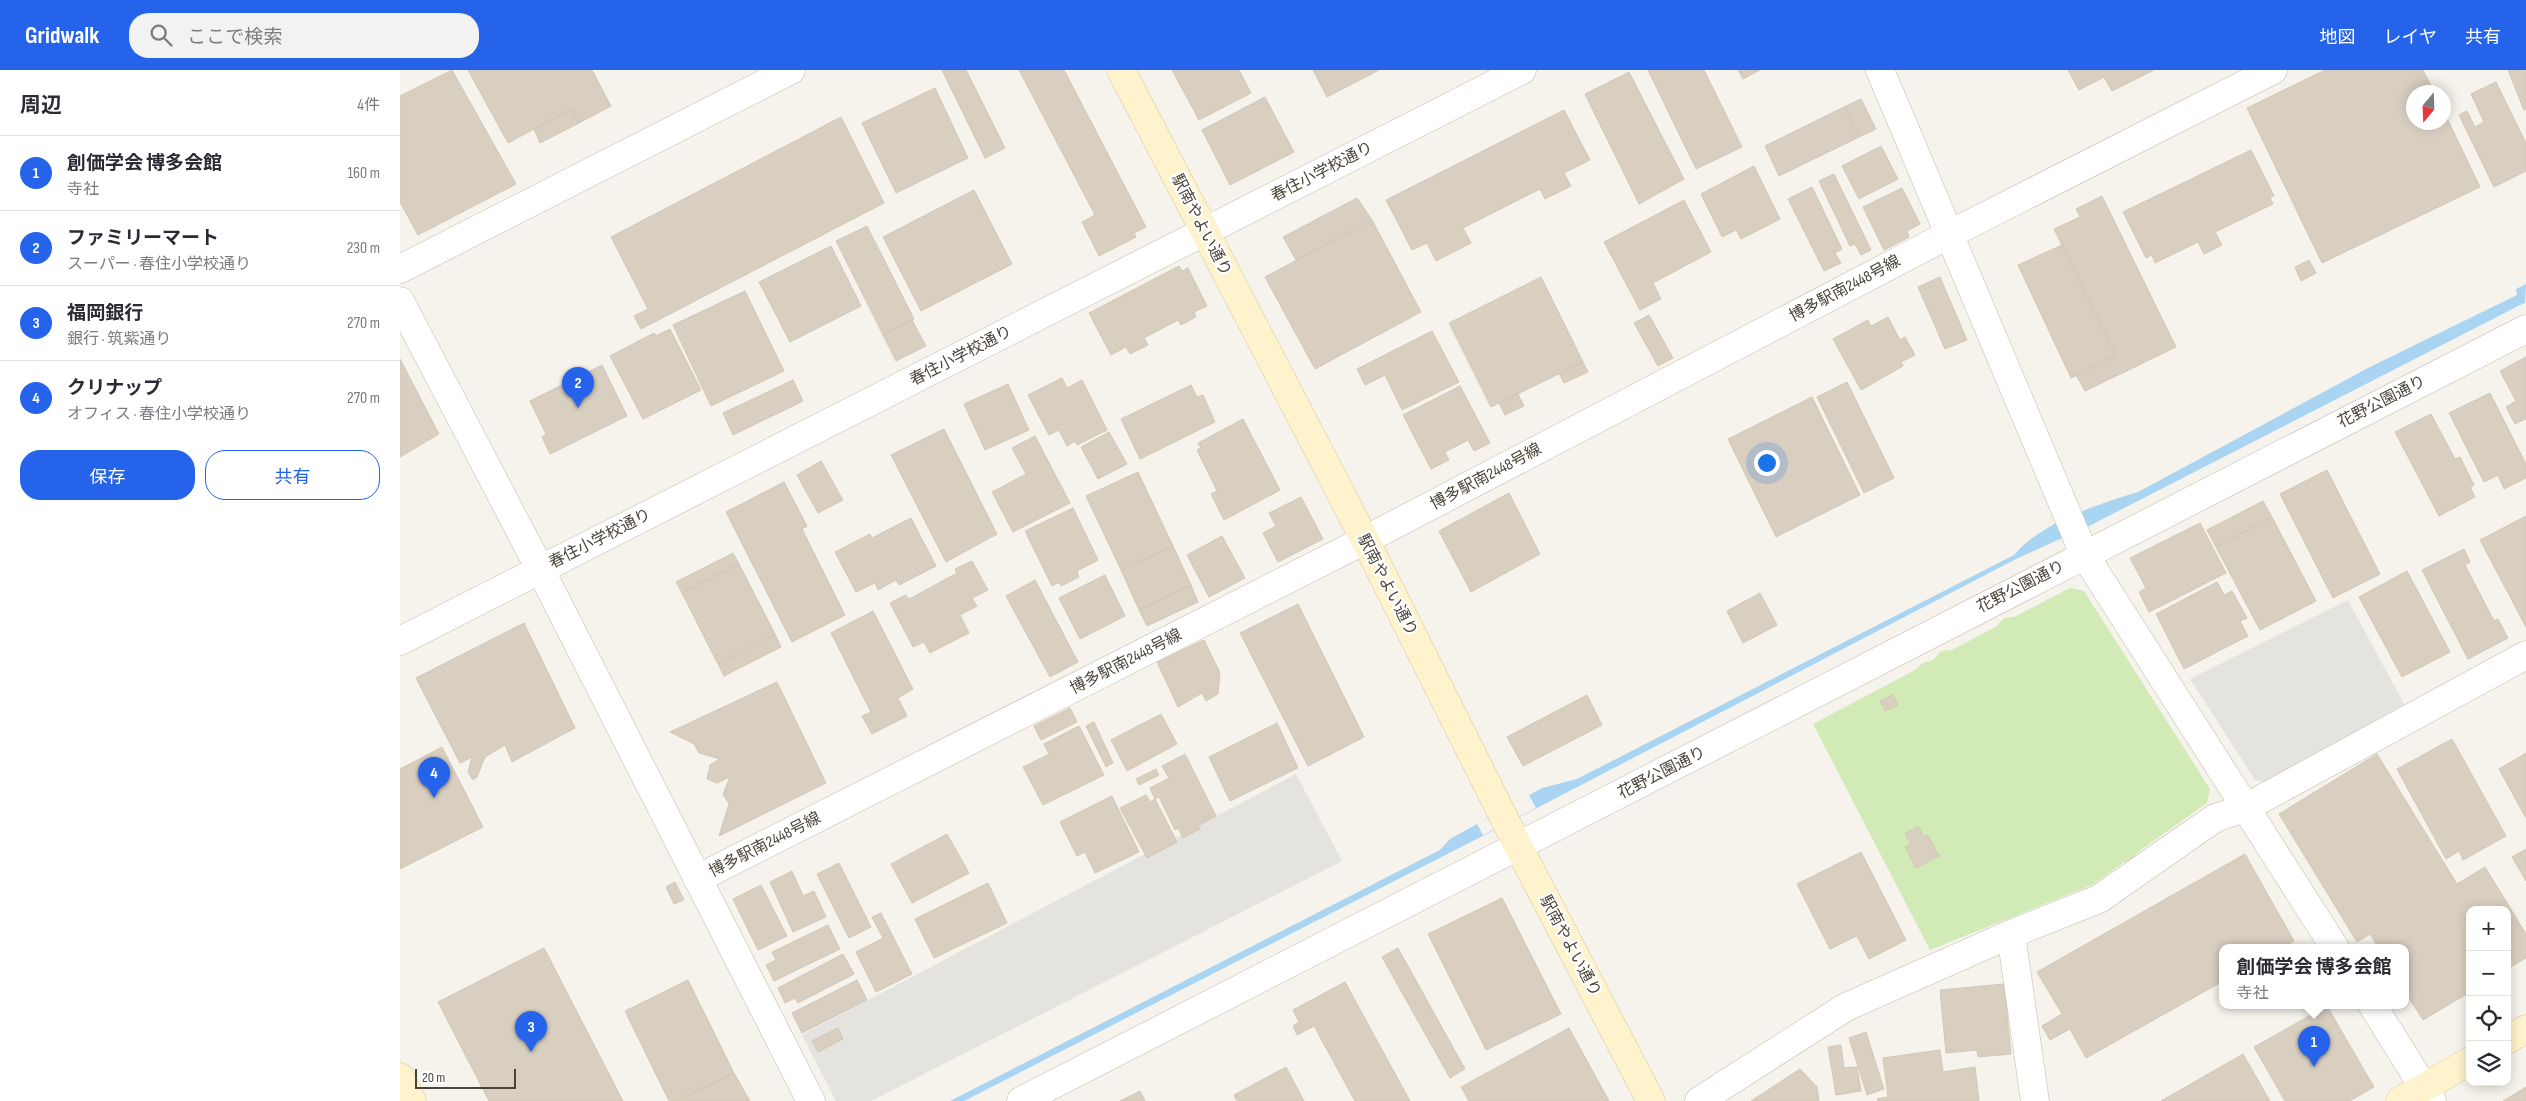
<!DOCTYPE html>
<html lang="ja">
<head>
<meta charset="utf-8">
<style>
  :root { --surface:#fff; --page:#f2f2f3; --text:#2b2b33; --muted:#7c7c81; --line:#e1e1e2; --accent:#2563eb }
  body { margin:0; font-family:"Sofia Sans Condensed","Noto Sans JP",sans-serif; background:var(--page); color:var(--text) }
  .controls { position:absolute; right:15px; bottom:15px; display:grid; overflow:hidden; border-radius:10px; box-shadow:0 2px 12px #0003 }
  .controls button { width:45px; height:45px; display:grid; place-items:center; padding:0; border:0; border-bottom:1px solid var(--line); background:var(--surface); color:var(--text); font:25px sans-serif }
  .compass { position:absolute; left:2006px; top:15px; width:45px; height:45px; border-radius:50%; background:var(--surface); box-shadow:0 2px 12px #0003; rotate:199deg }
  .scale { position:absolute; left:15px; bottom:12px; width:101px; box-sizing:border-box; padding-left:5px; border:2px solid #4b4439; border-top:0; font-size:14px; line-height:18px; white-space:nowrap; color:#4b4439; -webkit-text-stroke:4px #fff; paint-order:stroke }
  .you { position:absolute; left:1366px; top:392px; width:18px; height:18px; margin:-12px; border:4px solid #fff; border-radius:50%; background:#1a73e8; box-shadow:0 0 0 8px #1a73e833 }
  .badge { display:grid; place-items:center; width:32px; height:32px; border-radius:50%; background:var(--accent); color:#fff; font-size:16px; font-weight:700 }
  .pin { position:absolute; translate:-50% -41px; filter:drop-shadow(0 1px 2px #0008) }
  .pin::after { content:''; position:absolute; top:26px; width:18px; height:15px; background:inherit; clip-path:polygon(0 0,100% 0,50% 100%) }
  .popup { position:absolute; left:1819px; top:874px; width:190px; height:65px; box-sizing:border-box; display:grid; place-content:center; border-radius:10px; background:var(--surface); filter:drop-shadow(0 1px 4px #0005); font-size:16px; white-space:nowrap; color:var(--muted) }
  .popup b { font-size:19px; color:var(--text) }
  .popup::after { content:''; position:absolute; left:50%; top:100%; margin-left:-10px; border:10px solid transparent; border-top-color:var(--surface) }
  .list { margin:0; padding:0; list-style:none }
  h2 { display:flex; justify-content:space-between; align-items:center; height:65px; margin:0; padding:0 20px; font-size:21px }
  h2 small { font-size:16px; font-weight:400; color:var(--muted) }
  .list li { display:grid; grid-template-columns:32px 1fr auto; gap:15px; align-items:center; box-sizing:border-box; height:75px; padding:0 20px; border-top:1px solid var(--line) }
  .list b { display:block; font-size:19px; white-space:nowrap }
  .list p { margin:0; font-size:16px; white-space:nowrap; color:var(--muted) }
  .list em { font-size:16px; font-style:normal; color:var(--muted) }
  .actions { display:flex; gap:10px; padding:15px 20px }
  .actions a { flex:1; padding:11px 0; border:1px solid var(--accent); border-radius:20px; text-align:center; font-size:18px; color:var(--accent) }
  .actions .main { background:var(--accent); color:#fff }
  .icon { flex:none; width:28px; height:28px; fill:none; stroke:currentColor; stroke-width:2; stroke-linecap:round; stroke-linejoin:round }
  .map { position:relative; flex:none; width:2126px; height:1031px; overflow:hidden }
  header { display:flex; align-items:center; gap:30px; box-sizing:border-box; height:70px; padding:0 25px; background:var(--accent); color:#fff }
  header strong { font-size:24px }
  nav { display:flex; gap:28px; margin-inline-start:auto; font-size:18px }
  .search { width:350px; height:45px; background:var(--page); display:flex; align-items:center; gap:12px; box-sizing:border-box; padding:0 18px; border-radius:20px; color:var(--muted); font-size:19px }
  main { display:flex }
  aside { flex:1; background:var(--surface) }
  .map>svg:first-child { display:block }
  .green { fill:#d2eab5 }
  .parking { fill:#e5e3e0 }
  .water { fill:#a9d4f2 }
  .pier { fill:#f6f3ec }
  .building { fill:#d8cfc1; stroke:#d3c7b4 }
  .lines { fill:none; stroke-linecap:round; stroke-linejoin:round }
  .street-casing { stroke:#c2bbae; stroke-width:29 }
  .secondary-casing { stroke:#d6c79b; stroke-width:29 }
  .street { stroke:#fff; stroke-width:28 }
  .secondary { stroke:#fff3cd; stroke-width:28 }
  .labels { text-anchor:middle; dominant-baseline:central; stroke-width:4.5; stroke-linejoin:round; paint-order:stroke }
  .street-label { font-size:16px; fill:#4b4439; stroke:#fff }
</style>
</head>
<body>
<header>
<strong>Gridwalk</strong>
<div class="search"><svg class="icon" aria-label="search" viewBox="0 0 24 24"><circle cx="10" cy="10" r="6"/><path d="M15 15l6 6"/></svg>ここで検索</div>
<nav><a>地図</a><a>レイヤ</a><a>共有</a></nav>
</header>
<main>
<aside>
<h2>周辺<small>4件</small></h2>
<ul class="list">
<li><span class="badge">1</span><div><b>創価学会 博多会館</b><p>寺社</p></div><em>160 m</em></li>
<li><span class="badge">2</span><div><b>ファミリーマート</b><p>スーパー · 春住小学校通り</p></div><em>230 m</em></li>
<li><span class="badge">3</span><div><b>福岡銀行</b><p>銀行 · 筑紫通り</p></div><em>270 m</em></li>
<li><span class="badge">4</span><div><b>クリナップ</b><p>オフィス · 春住小学校通り</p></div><em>270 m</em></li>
</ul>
<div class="actions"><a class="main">保存</a><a>共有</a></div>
</aside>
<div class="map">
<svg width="2126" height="1031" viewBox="0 0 2126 1031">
  <rect width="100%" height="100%" fill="#f6f3ec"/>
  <path class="green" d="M1670 518 1684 521 1810 719 1807 733 1738 782 1730 792H1724L1692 815 1530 880 1413 654 1515 600 1523 593 1533 590 1541 581 1552 580 1597 556 1604 548 1614 547Z"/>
  <path class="parking" d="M1948 530 2004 634 1866 712 1855 710 1790 609Z
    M896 704 942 791 471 1031H436L402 965Z"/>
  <path class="water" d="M2126 214 2125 234 2124 233 1691 455 1616 489 1106 754 564 1031H550L1040 780 1050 769 1142 718 1177 709 1614 485C1640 453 1699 434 1738 422L1968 298 2117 225 2116 219Z"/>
  <path class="pier" d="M1129 725 1136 738 1083 765 1077 754Z"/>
  <path class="building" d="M52 0 116 114 18 165 0 132V26Z
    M68 0H192L211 36 179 53 171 39 108 73Z
    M542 0H566L605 78 585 88Z
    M619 0H664L746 157 734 163 736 167 699 186 682 152 695 145Z
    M772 0H839L851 23 799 50Z
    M913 0H979L927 27Z
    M1248 0H1304L1342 77 1296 99Z
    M1338 0H1360L1343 9Z
    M1668 0H1754L1712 21 1704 7 1679 20Z
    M1925 0H2023L2034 22H2014V52H2044V42L2080 117 1922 193 1847 38Z
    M2108 0H2126V39L2124 40Z
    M1229 2 1284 109 1239 134 1185 24Z
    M2096 12 2126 73V101L2094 117 2059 45 2067 41 2075 57 2084 52 2071 24Z
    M535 18 568 88 496 123 462 53Z
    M865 27 894 82 830 115 802 60Z
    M1461 29 1476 59 1459 67 1444 37Z
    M1444 37 1459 67 1379 106 1365 76Z
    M171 39 179 53 140 73 134 59Z
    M1164 40 1190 90 1164 103 1171 116 1145 129 1140 119 1063 158 1071 173 1036 191 1027 173 1012 180 986 130Z
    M441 47 484 133 241 259 234 246 248 239 211 167Z
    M1481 76 1498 109 1459 129 1442 96Z
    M1851 80 1874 126 1870 127 1873 134 1815 162 1822 175 1804 184 1798 172 1755 193 1752 185 1746 188 1723 142Z
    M1354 96 1380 149 1341 169 1336 160 1322 167 1301 124Z
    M1434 104 1471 180 1461 185 1455 174 1450 176 1419 111Z
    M1412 117 1442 179 1435 183 1441 193 1424 201 1388 129Z
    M1502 118 1520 154 1507 161 1509 167 1484 180 1463 137Z
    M574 120 612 194 521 241 483 167Z
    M1702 126 1776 277 1685 321 1676 305 1716 285 1654 159 1680 147 1676 139Z
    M957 128 972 150 896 190 883 167Z
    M1284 130 1311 182 1253 213 1261 229 1240 240 1204 172Z
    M972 150 1021 242 915 299 865 207Z
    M467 156 514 249 483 265 436 171Z
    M1662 175 1716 285 1671 308 1618 195Z
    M431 176 461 236 390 272 359 212Z
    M1909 190 1916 203 1901 211 1895 197Z
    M779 196 782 201 788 198 807 236 794 242 796 247 781 255 778 250 744 268 748 275 730 284 726 277 711 285 689 243Z
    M1141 207 1183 292 1091 337 1049 253Z
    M1540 207 1567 270 1545 279 1518 217Z
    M345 221 384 301 311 336 273 255Z
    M1249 245 1273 288 1258 296 1234 253Z
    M1488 247 1500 270 1505 267 1515 285 1501 292 1503 296 1461 320 1433 269 1468 250 1471 256Z
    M512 250 526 276 496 291 483 265Z
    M270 259 301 320 243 349 210 286 254 263 256 266Z
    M1032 261 1059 312 1002 340 985 305 965 315 957 299Z
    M2126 287V350L2125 349 2115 354 2106 337 2116 331 2100 301Z
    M0 289 39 364 0 387Z
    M1183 292 1188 302 1164 313 1159 303Z
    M202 295 227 346 150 384 142 367 146 364 130 331Z
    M662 308 667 318 682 310 707 360 677 375 675 371 667 376 659 360 649 365 628 325Z
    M393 310 403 331 333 365 323 343Z
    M1447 312 1494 408 1464 423 1417 327Z
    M608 314 629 360 585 380 564 334Z
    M791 315 797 327 803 325 815 352 740 389 721 349Z
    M1060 316 1090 373 1074 381 1068 370 1045 382 1049 390 1031 399 1003 345Z
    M2090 323 2126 394V408L2104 419 2098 405 2084 412 2049 343Z
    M1118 324 1124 336 1105 345 1099 333Z
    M1412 327 1460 425 1376 467 1328 369Z
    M2031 344 2055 389 2060 387 2074 415 2070 417 2075 427 2039 446 1995 362Z
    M843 349 880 420 824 450 811 424 817 421 797 380 801 378 798 373Z
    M544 359 597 464 546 492 491 385Z
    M709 362 727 394 698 409 681 377Z
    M635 366 670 433 613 462 592 422 626 404 612 378Z
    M421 391 443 430 418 443 397 405Z
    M1927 400 1980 504 1933 528 1880 424Z
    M738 402 773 476 721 500 686 426Z
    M384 412 407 456 402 459 445 545 392 572 326 442Z
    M1109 423 1140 484 1071 522 1039 461Z
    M901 427 923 469 878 492 863 463 876 456 869 443Z
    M1863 431 1872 447 1816 477 1807 460Z
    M673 438 698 490 677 501 679 507 661 516 659 512 652 516 625 461Z
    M2126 446V557L2080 470Z
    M1872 447 1916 531 1860 560 1816 477Z
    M511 448 536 496 499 515 496 510 478 520 475 513 456 522 435 482 470 464 472 468Z
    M1800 453 1826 503 1749 542 1739 522 1746 518 1730 488Z
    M822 466 845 508 809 527 787 485Z
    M773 476 791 515 739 540 721 500Z
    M2064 479 2070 492 2065 495 2094 551 2098 549 2108 568 2068 589 2022 500Z
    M333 483 339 494 282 523 276 512Z
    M572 491 588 520 572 528 577 536 560 545 569 563 530 583 524 572 513 577 490 533 506 525 508 529 513 527 557 503 555 499Z
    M339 494 375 564 318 594 282 523Z
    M2007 501 2050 582 2002 607 1959 527Z
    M705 505 725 546 680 569 659 528Z
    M635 510 678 592 650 607 606 526Z
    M1817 512 1824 525 1832 521 1847 548 1840 551 1848 566 1784 599 1756 544Z
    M791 515 798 532 747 556 739 540Z
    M1360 523 1377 555 1343 573 1327 541Z
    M898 534 964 667 908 696 840 563Z
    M473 541 513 619 498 628 507 646 472 664 462 646 471 642 431 563Z
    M124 553 175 658 112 692 105 675 85 687 77 707 73 710 68 702 72 687 60 693 16 608Z
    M375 564 381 577 324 606 318 594Z
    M804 570 820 603 818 624 806 631 802 623 778 637 757 592Z
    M377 612 426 713 319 766 329 734 323 724 330 707 317 713 307 709 310 695 320 689 299 683 294 674 270 662Z
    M1187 625 1202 655 1123 696 1107 667Z
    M1493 625 1498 635 1485 641 1480 631Z
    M670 638 677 652 641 670 634 656Z
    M761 644 777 674 727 701 711 670Z
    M694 652 713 693 706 697 686 656Z
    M877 653 898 698 830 731 809 687Z
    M679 656 704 705 643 735 623 697 649 684 644 674Z
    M2052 669 2106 766 2063 790 2059 781 2046 789 1997 699Z
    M42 677 83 757 0 799V699Z
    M2126 683V748L2099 699Z
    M785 684 816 746 798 756 800 759 783 768 778 758 775 760 759 727 755 729 750 718 769 708 762 696Z
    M1977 684 2057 814 2085 797 2126 864V888L2107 899V840H2070V922L2023 950 2005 922V878H1979L1970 864 1957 872 1879 744Z
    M756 699 759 705 739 715 736 709Z
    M746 725 750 732 755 729 777 772 747 788 720 738Z
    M712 726 739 782 695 803 685 782 677 786 660 752Z
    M1518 756 1524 767 1528 765 1539 786 1516 798 1505 777 1511 774 1505 764Z
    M547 764 569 803 512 833 491 794Z
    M2126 779V811L2112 787Z
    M1461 782 1506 870 1469 889 1457 866 1430 879 1397 814Z
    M1845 784 1894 871 1881 878H1823V911L1686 988 1670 959 1650 970 1642 956 1662 944 1637 902Z
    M439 793 471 857 449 868 417 804Z
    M392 801 403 826 414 821 426 847 393 862 370 812Z
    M275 812 284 830 274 834 266 817Z
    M588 813 607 853 534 888 515 849Z
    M361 815 387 866 358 880 333 829Z
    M1102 828 1161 944 1086 980 1028 864Z
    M481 843 512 904 476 922 456 882 483 868 472 847Z
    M428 855 440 879 374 911 366 895 376 890 372 882Z
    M144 878 223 1031H89L38 932Z
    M998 878 1065 999 1050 1008 982 887Z
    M443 884 454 904 398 933 395 928 385 933 378 918Z
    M288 910 334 1003 275 1031H269L225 941Z
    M457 910 467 930 402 963 392 943Z
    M945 912 1010 1031H955L914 956 897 965 893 956 899 952 893 940Z
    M1604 914 1611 984 1578 987 1577 980 1546 983 1540 920Z
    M1927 936 1974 1017 1950 1031H1885L1854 977Z
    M438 958 443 969 418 982 412 971Z
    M1169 958 1209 1031H1069L1061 1017Z
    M1466 962 1484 1019 1467 1025 1449 968Z
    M1441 975 1444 998 1457 997 1461 1021 1436 1025 1428 977Z
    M1540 980 1543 1002 1575 997 1579 1031H1478L1477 1029 1488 1027 1483 988Z
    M1843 984 1870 1031H1761Z
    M886 997 904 1031H837L834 1025Z
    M1400 999 1417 1017 1419 1031H1351Z
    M334 1003 350 1031H277Z
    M2126 1017V1031H2103Z
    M740 1021 745 1031H720Z"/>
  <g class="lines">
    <g class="street-casing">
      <path id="street" d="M1480 0 1684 484 1935 878
        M0 199 391 0
        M0 231 140 499 411 1031
        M0 571 1122 0
        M297 809 965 470 1550 164 1873 0
        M1611 864 1635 1031
        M1973 936 2032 1031
        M621 1031 2126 259
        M1299 1031 1446 937 1611 864 1699 829 1815 748 1845 738 2126 585"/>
    </g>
    <g class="secondary-casing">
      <path id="secondary" d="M721 0 965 470 1119 778 1251 1031
        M2107 970 2126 959
        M0 1007 12 1031
        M2000 1031 2070 991"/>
    </g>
    <use href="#street" class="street"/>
    <use href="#secondary" class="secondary"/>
  </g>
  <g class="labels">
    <g class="street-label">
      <text transform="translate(922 102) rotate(-27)">春住小学校通り</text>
      <text transform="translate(801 155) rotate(63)">駅南やよい通り</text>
      <text transform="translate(1445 219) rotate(-28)">博多駅南2448号線</text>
      <text transform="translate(561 286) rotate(-27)">春住小学校通り</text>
      <text transform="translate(1982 332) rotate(-27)">花野公園通り</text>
      <text transform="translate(1086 407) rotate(-28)">博多駅南2448号線</text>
      <text transform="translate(200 469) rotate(-27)">春住小学校通り</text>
      <text transform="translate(987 515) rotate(63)">駅南やよい通り</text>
      <text transform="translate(1621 517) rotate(-27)">花野公園通り</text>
      <text transform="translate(726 592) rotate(-27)">博多駅南2448号線</text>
      <text transform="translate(1262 703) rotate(-27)">花野公園通り</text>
      <text transform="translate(365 775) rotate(-27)">博多駅南2448号線</text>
      <text transform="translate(1170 876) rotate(62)">駅南やよい通り</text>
    </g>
  </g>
</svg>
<div class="controls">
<button>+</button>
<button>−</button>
<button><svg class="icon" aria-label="locate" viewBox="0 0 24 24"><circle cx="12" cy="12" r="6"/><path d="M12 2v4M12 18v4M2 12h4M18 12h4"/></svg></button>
<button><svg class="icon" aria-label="layers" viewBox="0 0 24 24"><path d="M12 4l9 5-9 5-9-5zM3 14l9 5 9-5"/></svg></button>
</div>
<svg class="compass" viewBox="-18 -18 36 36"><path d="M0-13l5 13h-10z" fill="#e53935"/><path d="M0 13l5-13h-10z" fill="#7c7c81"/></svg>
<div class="scale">20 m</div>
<div class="you"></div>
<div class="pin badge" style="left:1914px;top:997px">1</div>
<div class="popup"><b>創価学会 博多会館</b>寺社</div>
<div class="pin badge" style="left:178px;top:338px">2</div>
<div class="pin badge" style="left:131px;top:982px">3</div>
<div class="pin badge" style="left:34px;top:728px">4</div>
</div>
</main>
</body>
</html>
